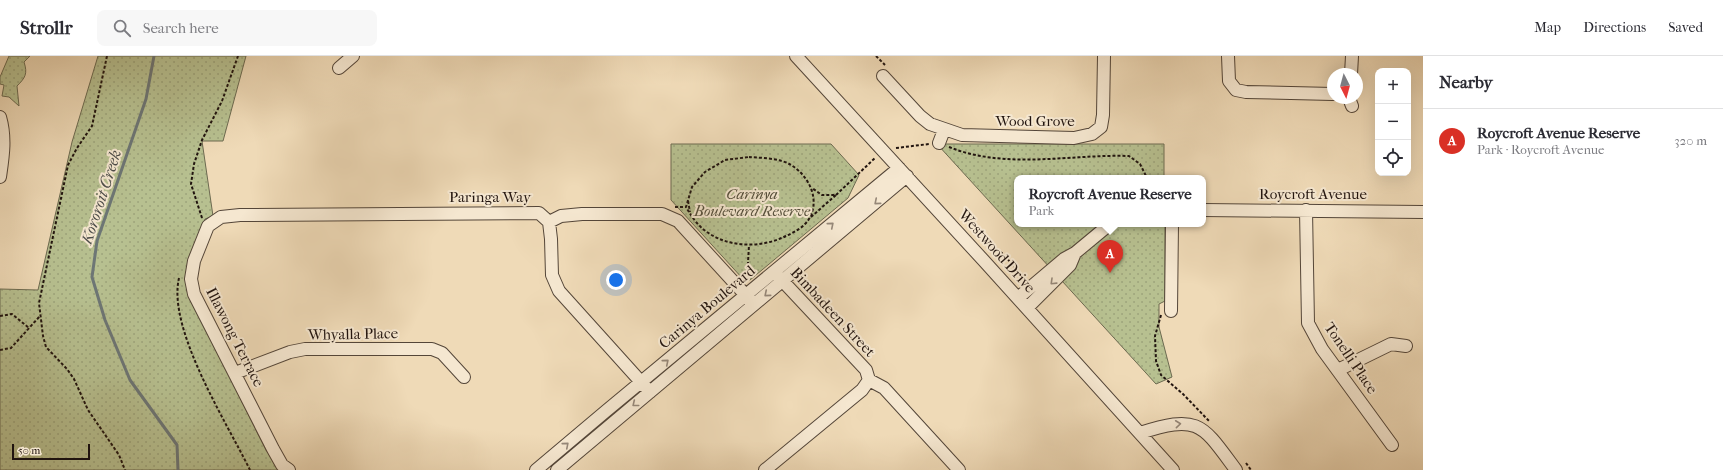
<!DOCTYPE html>
<html lang="en">
<head>
<meta charset="utf-8">
<style>
  :root { --surface:#fff; --page:#f7f7f7; --text:#2b2b33; --muted:#7c7c81; --line:#e1e1e2; --accent:#d93025 }
  body { margin:0; font-family:"IM FELL French Canon",serif; background:var(--page); color:var(--text) }
  .controls { position:absolute; right:12px; top:12px; display:grid; overflow:hidden; border-radius:8px; box-shadow:0 4px 16px #0002 }
  .controls button { width:36px; height:36px; display:grid; place-items:center; padding:0; border:0; border-bottom:1px solid var(--line); background:var(--surface); color:var(--text); font:20px sans-serif }
  .compass { position:absolute; left:1327px; top:12px; width:36px; height:36px; border-radius:50%; background:var(--surface); box-shadow:0 4px 16px #0002; rotate:174deg }
  .scale { position:absolute; left:12px; bottom:10px; width:78px; box-sizing:border-box; padding-left:4px; border:2px solid #21140f; border-top:0; font-size:11px; line-height:14px; white-space:nowrap; color:#21140f; -webkit-text-stroke:3px #f5e7d0; paint-order:stroke }
  .you { position:absolute; left:616px; top:224px; width:14px; height:14px; margin:-10px; border:3px solid #fff; border-radius:50%; background:#1a73e8; box-shadow:0 0 0 6px #1a73e833 }
  .badge { display:grid; place-items:center; width:26px; height:26px; border-radius:50%; background:var(--accent); color:#fff; font-size:13px; font-weight:700 }
  .pin { position:absolute; translate:-50% -33px; filter:drop-shadow(0 1px 2px #0008) }
  .pin::after { content:''; position:absolute; top:21px; width:14px; height:12px; background:inherit; clip-path:polygon(0 0,100% 0,50% 100%) }
  .popup { position:absolute; left:1014px; top:119px; width:192px; height:52px; box-sizing:border-box; display:grid; place-content:center; border-radius:8px; background:var(--surface); filter:drop-shadow(0 1px 3px #0005); font-size:13px; white-space:nowrap; color:var(--muted) }
  .popup b { font-size:15px; color:var(--text) }
  .popup::after { content:''; position:absolute; left:50%; top:100%; margin-left:-8px; border:8px solid transparent; border-top-color:var(--surface) }
  .list { margin:0; padding:0; list-style:none }
  h2 { display:flex; justify-content:space-between; align-items:center; height:52px; margin:0; padding:0 16px; font-size:17px }
  h2 small { font-size:13px; font-weight:400; color:var(--muted) }
  .list li { display:grid; grid-template-columns:26px 1fr auto; gap:12px; align-items:center; box-sizing:border-box; height:64px; padding:0 16px; border-top:1px solid var(--line) }
  .list b { display:block; font-size:15px; white-space:nowrap }
  .list p { margin:0; font-size:13px; white-space:nowrap; color:var(--muted) }
  .list em { font-size:13px; font-style:normal; color:var(--muted) }
  .icon { flex:none; width:22px; height:22px; fill:none; stroke:currentColor; stroke-width:2; stroke-linecap:round; stroke-linejoin:round }
  .map { position:relative; flex:none; width:1423px; height:414px; overflow:hidden }
  header { display:flex; align-items:center; gap:24px; box-sizing:border-box; height:56px; padding:0 20px; background:var(--surface); border-bottom:1px solid var(--line) }
  header strong { font-size:19px }
  nav { display:flex; gap:22px; margin-inline-start:auto; font-size:14px }
  .search { width:280px; height:36px; background:var(--page); display:flex; align-items:center; gap:10px; box-sizing:border-box; padding:0 14px; border-radius:8px; color:var(--muted); font-size:15px }
  main { display:flex }
  aside { flex:1; background:var(--surface) }
  .map>svg:first-child { display:block }
  .park { fill:url(#park-dots); stroke:#6c6a50 }
  .lines { fill:none; stroke-linecap:round; stroke-linejoin:round }
  .stream { stroke:#6d7675; stroke-width:3 }
  .minor-casing { stroke:#544639; stroke-width:14 }
  .path { stroke:#21140f; stroke-width:2; stroke-dasharray:3 2; stroke-linecap:butt }
  .minor { stroke:#f5e7d0; stroke-width:12 }
  .oneway { stroke:#968879 }
  .labels { text-anchor:middle; dominant-baseline:central; stroke-width:4; stroke-linejoin:round; paint-order:stroke }
  .street-label { font-size:15px; fill:#21140f; stroke:#f5e7d0 }
  .park-label { font-size:15px; font-style:italic; fill:#56503c; stroke:#f5e7d0 }
  .water-label { font-size:16px; font-style:italic; fill:#4d4d4a; stroke:#f5e7d0 }
</style>
</head>
<body>
<header>
<strong>Strollr</strong>
<div class="search"><svg class="icon" aria-label="search" viewBox="0 0 24 24"><circle cx="10" cy="10" r="6"/><path d="M15 15l6 6"/></svg>Search here</div>
<nav><a>Map</a><a>Directions</a><a>Saved</a></nav>
</header>
<main>
<div class="map">
<svg width="1423" height="414" viewBox="0 0 1423 414">
  <defs>
    <pattern id="park-dots" width="8" height="8" patternUnits="userSpaceOnUse"><rect width="8" height="8" fill="#b7c090"/><path d="M2 2h.1M6 6h.1" fill="none" stroke="#9da47b" stroke-width="1.8" stroke-linecap="round"/></pattern>
  </defs>
  <rect width="100%" height="100%" fill="#efdab7"/>
  <filter id="stains"><feTurbulence type="fractalNoise" baseFrequency=".005" numOctaves="4"/><feColorMatrix values="0 0 0 0 .2 0 0 0 0 .09 0 0 0 0 .02 0 0 0 .5 -.17"/></filter>
  <radialGradient id="worn" r=".72"><stop offset=".6" stop-color="#630" stop-opacity="0"/><stop offset="1" stop-color="#630" stop-opacity=".3"/></radialGradient>
  <path class="park" d="M9 0H30L24 6C28 18 25 22 17 30L19 50 9 41 2 40 4 29 0 28V21Z
    M98 0H246L223 85H202L213 160 205 163 186 216 187 235 266 394 280 414H0V233L38 234 72 86Z
    M671 88H831L859 119 848 142 750 224 743 223 671 144Z
    M937 88H1164V122H1017V168H1165V245L1159 248V271L1172 321 1156 328Z"/>
  <g class="lines">
    <path class="stream" d="M154 0 146 43 97 185 92 221 105 264 130 324 177 389 178 414"/>
    <g class="minor-casing">
      <path id="minor" d="M796 0 985 206 1173 414
        M1228 0 1229 25 1236 34 1246 36 1333 38
        M339 12 353 0
        M1351 18 1352 0
        M883 20 920 60 930 68 962 79 1074 82 1092 78 1101 71 1103 59 1104 0
        M1349 42 1352 50
        M939 87 944 74
        M0 121C3 100 6 82 0 61
        M1203 154 1423 156
        M1306 154 1308 267 1322 293 1392 389
        M549 166 561 160 582 158H662L678 165 751 245
        M1018 242 1064 203 1075 197 1110 168
        M1027 252 1070 209 1075 197
        M1171 255 1172 168
        M1338 314 1391 288 1406 290
        M235 317 290 296 305 293H432L442 297 464 321
        M869 324 884 332 959 414
        M1140 377C1199 358 1202 368 1236 414
        M289 414 282 409 273 393 194 238 191 223 194 205 208 170 221 161 240 159 539 157 549 166 551 183 552 219 559 235 650 336
        M536 414 606 355 899 112
        M557 414 907 120
        M765 414 862 334 869 324 866 314 778 220"/>
    </g>
    <path class="path" d="M107 0 92 70 77 92 68 109 39 247 43 280 46 291 67 313 74 323 88 354 119 399 125 414
      M876 0 885 9
      M949 91C1006 114 1069 98 1129 100L1140 108 1147 122
      M896 92 929 88
      M749 101C762 102 780 102 791 109 808 119 820 142 810 161 806 170 795 176 786 180 758 194 718 192 696 166 692 161 689 156 686 151L692 131 705 116 725 104Z
      M836 139 875 102
      M688 145 690 156
      M675 151H686
      M811 161 836 139H822L812 132
      M202 162 191 128 194 108 202 84 222 45 238 0
      M993 199 999 194 1025 222
      M179 222C167 273 227 367 250 414
      M747 224 749 189
      M1161 259 1155 280 1156 305 1161 319 1183 338 1210 366
      M0 260 12 258 29 272
      M0 294 11 292 40 260
      M1246 407 1251 414"/>
    <use href="#minor" class="minor"/>
  </g>
  <defs><path id="oneway-chevron" d="M-2-3.5L2.5 0L-2 3.5" fill="none" stroke-width="1.6" stroke-linecap="round" stroke-linejoin="round"/></defs>
  <g class="oneway">
    <use href="#oneway-chevron" transform="translate(877 146) rotate(140)"/>
    <use href="#oneway-chevron" transform="translate(831 169) rotate(-40)"/>
    <use href="#oneway-chevron" transform="translate(1053 226) rotate(136)"/>
    <use href="#oneway-chevron" transform="translate(767 238) rotate(140)"/>
    <use href="#oneway-chevron" transform="translate(666 306) rotate(-40)"/>
    <use href="#oneway-chevron" transform="translate(635 348) rotate(141)"/>
    <use href="#oneway-chevron" transform="translate(1178 368) rotate(-6)"/>
    <use href="#oneway-chevron" transform="translate(566 389) rotate(-41)"/>
  </g>
  <g class="labels">
    <g class="street-label">
      <text x="1035" y="65">Wood Grove</text>
      <text x="1313" y="138">Roycroft Avenue</text>
      <text x="490" y="141">Paringa Way</text>
      <text transform="translate(997 195) rotate(48)">Westwood Drive</text>
      <text transform="translate(707 251) rotate(-40)">Carinya Boulevard</text>
      <text transform="translate(833 256) rotate(47)">Bimbadeen Street</text>
      <text transform="translate(353 278) rotate(-1)">Whyalla Place</text>
      <text transform="translate(235 281) rotate(63)">Illawong Terrace</text>
      <text transform="translate(1351 302) rotate(56)">Tonelli Place</text>
    </g>
    <g class="park-label">
      <text x="752" y="138">Carinya<tspan x="752" dy="17">Boulevard Reserve</tspan></text>
    </g>
    <g class="water-label">
      <text transform="translate(101 141) rotate(-72)">Kororoit Creek</text>
    </g>
  </g>
  <rect width="100%" height="100%" filter="url(#stains)"/>
  <rect width="100%" height="100%" fill="url(#worn)"/>
</svg>
<div class="controls">
<button>+</button>
<button>−</button>
<button><svg class="icon" aria-label="locate" viewBox="0 0 24 24"><circle cx="12" cy="12" r="6"/><path d="M12 2v4M12 18v4M2 12h4M18 12h4"/></svg></button>
</div>
<svg class="compass" viewBox="-18 -18 36 36"><path d="M0-13l5 13h-10z" fill="#e53935"/><path d="M0 13l5-13h-10z" fill="#7c7c81"/></svg>
<div class="scale">50 m</div>
<div class="you"></div>
<div class="pin badge" style="left:1110px;top:217px">A</div>
<div class="popup"><b>Roycroft Avenue Reserve</b>Park</div>
</div>
<aside>
<h2>Nearby<small></small></h2>
<ul class="list">
<li><span class="badge">A</span><div><b>Roycroft Avenue Reserve</b><p>Park · Roycroft Avenue</p></div><em>320 m</em></li>
</ul>
</aside>
</main>
</body>
</html>
